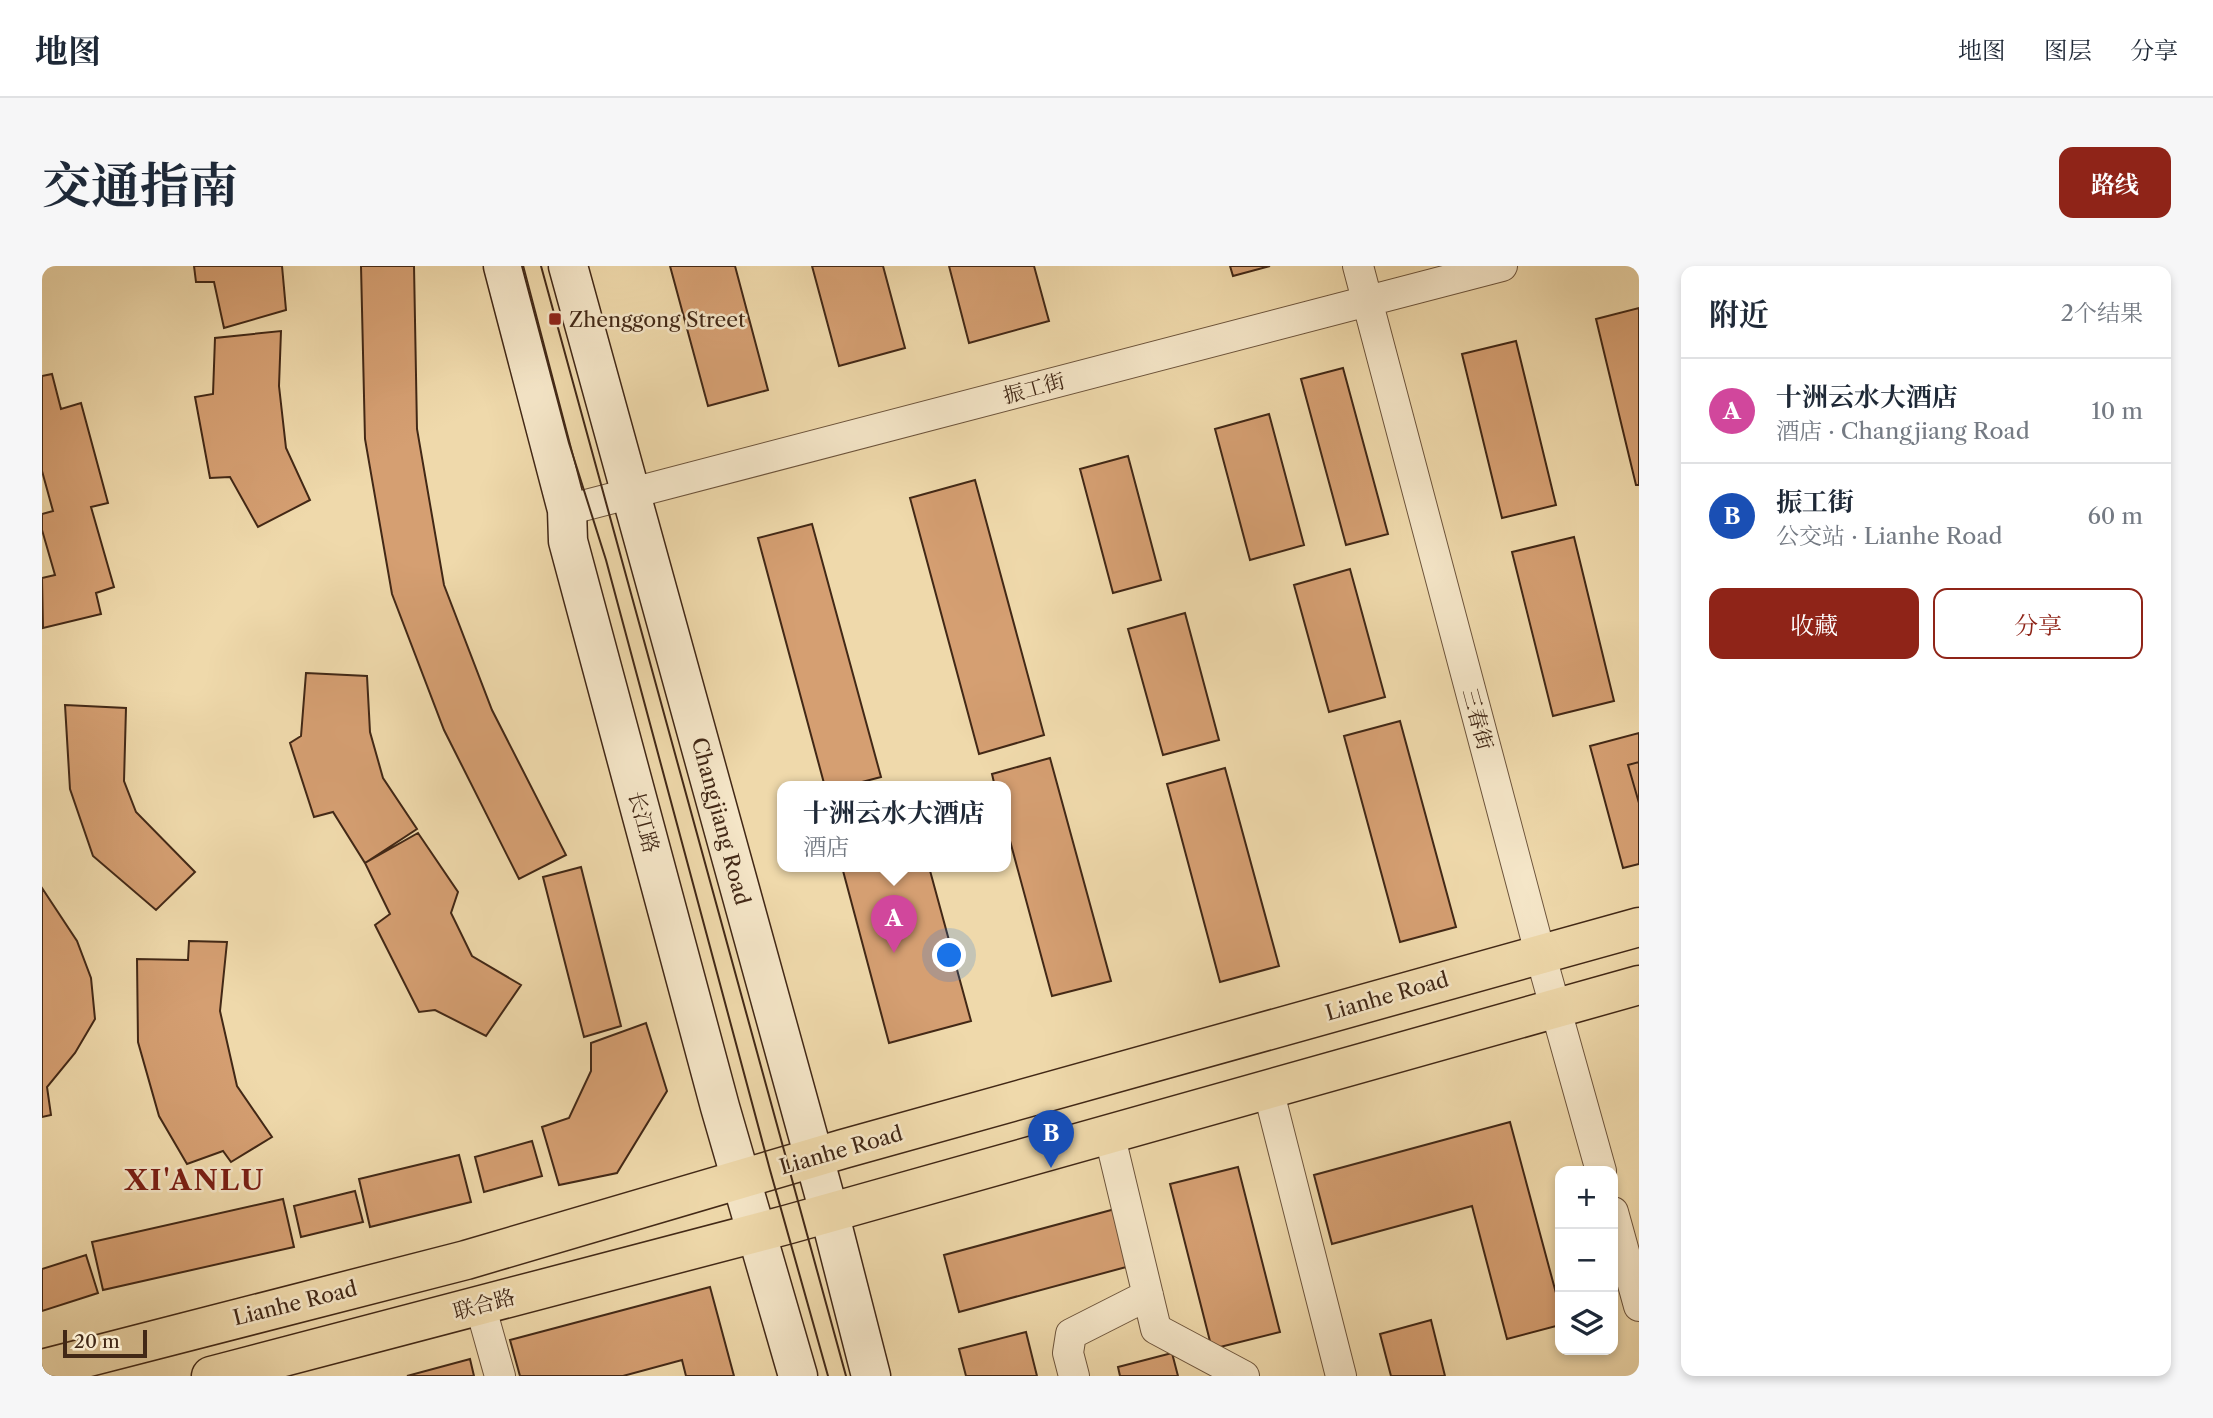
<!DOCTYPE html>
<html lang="zh">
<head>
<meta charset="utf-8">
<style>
  :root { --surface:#fff; --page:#f6f6f7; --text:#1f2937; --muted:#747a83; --line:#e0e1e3; --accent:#8f2418 }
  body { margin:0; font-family:"Libre Caslon Text","Noto Serif SC",serif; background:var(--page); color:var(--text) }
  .controls { position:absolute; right:21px; bottom:21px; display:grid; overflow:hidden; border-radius:14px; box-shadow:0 4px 10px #0003 }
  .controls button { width:63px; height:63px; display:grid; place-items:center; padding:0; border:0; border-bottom:2px solid var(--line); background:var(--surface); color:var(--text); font:35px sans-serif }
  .scale { position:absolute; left:21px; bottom:18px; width:84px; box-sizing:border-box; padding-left:7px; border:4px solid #422816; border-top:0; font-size:19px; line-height:24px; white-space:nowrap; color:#422816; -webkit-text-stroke:5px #f5e6c8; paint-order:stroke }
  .you { position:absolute; left:908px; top:690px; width:24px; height:24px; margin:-18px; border:5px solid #fff; border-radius:50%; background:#1a73e8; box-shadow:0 0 0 10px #1a73e833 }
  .badge { display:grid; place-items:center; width:46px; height:46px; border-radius:50%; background:var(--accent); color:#fff; font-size:23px; font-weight:700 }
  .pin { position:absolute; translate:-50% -58px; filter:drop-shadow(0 2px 4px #0008) }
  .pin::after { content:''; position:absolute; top:37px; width:24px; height:21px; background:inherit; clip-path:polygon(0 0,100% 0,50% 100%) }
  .popup { position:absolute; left:735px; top:515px; width:234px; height:91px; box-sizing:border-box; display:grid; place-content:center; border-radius:14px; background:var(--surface); filter:drop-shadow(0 2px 5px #0005); font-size:23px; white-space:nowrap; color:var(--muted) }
  .popup b { font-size:26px; color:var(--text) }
  .popup::after { content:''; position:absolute; left:50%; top:100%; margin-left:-14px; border:14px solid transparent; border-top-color:var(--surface) }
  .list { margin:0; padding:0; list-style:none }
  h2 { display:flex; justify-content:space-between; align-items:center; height:91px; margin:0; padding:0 28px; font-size:30px }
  h2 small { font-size:23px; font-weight:400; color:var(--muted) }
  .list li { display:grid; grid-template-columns:46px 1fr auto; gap:21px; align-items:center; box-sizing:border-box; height:105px; padding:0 28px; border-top:2px solid var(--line) }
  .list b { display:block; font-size:26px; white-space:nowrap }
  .list p { margin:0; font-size:23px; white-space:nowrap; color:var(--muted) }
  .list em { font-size:23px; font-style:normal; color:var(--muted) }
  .actions { display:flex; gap:14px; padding:21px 28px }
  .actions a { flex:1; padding:16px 0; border:2px solid var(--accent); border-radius:14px; text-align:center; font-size:24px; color:var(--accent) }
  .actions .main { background:var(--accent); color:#fff }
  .icon { flex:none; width:38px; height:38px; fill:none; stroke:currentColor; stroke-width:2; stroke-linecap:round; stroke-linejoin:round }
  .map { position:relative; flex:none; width:1597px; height:1110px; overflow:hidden; border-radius:14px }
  header { display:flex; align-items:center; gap:42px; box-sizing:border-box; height:98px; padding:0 35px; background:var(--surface); border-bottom:2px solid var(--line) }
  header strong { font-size:33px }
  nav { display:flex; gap:38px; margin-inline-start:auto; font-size:24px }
  .intro { display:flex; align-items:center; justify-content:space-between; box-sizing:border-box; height:168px; padding:0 42px }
  h1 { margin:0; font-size:49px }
  .button { padding:18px 32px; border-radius:14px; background:var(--accent); color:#fff; font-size:24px; font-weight:700 }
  main { display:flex; gap:42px; padding:0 42px }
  aside { flex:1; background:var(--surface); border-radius:14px; box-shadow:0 4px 10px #0003 }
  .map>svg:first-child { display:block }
  .building { fill:#d59f72; stroke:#422816; stroke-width:2 }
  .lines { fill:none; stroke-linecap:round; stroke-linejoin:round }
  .street-casing { stroke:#6d543b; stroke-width:32 }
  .secondary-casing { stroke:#422816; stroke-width:41 }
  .primary-casing { stroke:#422816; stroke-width:41 }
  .street { stroke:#f5e6c8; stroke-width:30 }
  .secondary { stroke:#f5e6c8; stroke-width:38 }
  .primary { stroke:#efd9ab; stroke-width:38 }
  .tram { stroke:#422816; stroke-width:2 }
  .poi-dot { fill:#8f2418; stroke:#f5e6c8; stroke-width:2.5 }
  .labels { text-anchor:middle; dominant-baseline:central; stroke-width:5; stroke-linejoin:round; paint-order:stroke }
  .poi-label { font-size:21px; fill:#422816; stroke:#f5e6c8; text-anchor:start }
  .street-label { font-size:21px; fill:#422816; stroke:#f5e6c8 }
  .district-label { font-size:28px; font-weight:bold; letter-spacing:2px; fill:#7a1f14; stroke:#f5e6c8 }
</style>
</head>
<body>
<header>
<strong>地图</strong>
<nav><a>地图</a><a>图层</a><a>分享</a></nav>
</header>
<div class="intro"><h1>交通指南</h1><a class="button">路线</a></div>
<main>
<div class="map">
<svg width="1597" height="1110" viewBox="0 0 1597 1110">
  <rect width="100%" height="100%" fill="#efd9ab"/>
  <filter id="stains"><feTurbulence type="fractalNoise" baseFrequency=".00286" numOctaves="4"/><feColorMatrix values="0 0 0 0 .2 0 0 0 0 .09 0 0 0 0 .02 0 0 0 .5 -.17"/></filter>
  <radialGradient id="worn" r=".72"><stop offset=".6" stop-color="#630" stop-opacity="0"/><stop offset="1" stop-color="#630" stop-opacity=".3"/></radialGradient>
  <path class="building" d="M152 0H240L244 44 182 62 172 16H154Z
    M319 0H372L375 163 402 319 450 444 524 589 477 613 402 464 350 328 323 173Z
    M628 0H693L726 124 666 140Z
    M770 0H841L863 82 797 100Z
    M907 0H992L1007 55 927 77Z
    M1188 0H1228L1191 10Z
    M1597 42V219H1594L1554 53Z
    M239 65 237 120 244 182 268 234 216 261 188 211 168 212 153 131 171 128 173 72Z
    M1474 75 1514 239 1460 252 1420 88Z
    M1301 102 1346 268 1304 279 1259 113Z
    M10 108 19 143 39 137 66 237 49 241 72 321 54 327 59 348 1 362 0 312 13 309 0 264V248L11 245 0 205V110Z
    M1227 148 1262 279 1208 294 1173 163Z
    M1086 190 1119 314 1071 327 1038 203Z
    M933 214 1002 469 937 488 868 232Z
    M770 258 839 511 801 521H783L716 272Z
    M1532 271 1572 435 1511 450 1470 286Z
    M1308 303 1343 431 1287 446 1252 319Z
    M1143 347 1177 474 1121 489 1086 363Z
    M264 407 325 410 328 466 341 512 375 563 323 597 291 546 272 551 248 477 259 470Z
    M23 439 84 442 82 515 94 546 153 606 114 644 51 590 28 523Z
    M1358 455 1414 661 1358 676 1302 470Z
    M1597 467V598L1581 602 1548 480Z
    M1008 492 1069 715 1010 730 964 560V521H953L950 508Z
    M1597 496V537L1586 499Z
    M1183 502 1237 700 1178 716 1125 518Z
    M376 567 416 626 409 647 430 690 479 719 444 770 393 744 377 746 333 659 348 648 323 597Z
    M539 601 579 760 542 771 501 611Z
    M800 601H887L929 755 847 777Z
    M0 622 35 675 49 712 53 753 33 787 5 821 9 849 0 851Z
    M147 675 185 676 178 745 195 820 230 871 189 896 181 885 145 898 117 850 96 776 95 693 146 694Z
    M604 757 625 825 575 907 517 919 500 861 527 852 549 805V777Z
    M1468 856 1518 1042V1059L1465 1073 1430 940 1290 978 1272 909Z
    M490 875 500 910 442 926 433 891Z
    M417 889 429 936 328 961 317 913Z
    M1196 901 1238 1066 1170 1083 1128 918Z
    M313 925 321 956 259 971 252 940Z
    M241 933 252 981 61 1024 50 976Z
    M1073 943 1088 1000 917 1046 902 989Z
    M44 989 56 1027 0 1045V1003Z
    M668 1021 692 1110H644L640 1094 581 1110H478L468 1074Z
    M1389 1054 1403 1110H1349L1338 1068Z
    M984 1066 995 1110H924L917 1083Z
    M1130 1087 1136 1110H1078L1076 1101Z
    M428 1093 432 1110H365Z"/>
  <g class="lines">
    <g class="street-casing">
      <path id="street" d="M1316 0 1498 687 1559 905
        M525 244 1460 0
        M1226 823 1299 1110
        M1067 867 1114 1063 1202 1110
        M1571 946 1597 1040
        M438 1039 458 1110
        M1032 1110 1026 1087 1029 1068 1106 1029"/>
    </g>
    <g class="secondary-casing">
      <path id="secondary" d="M461 0 525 244 526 275 678 841 756 1110
        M526 0 787 946 829 1110"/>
    </g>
    <g class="primary-casing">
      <path id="primary" d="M0 1103 424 994 801 883 1597 661
        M169 1110 744 959 1597 719"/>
    </g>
    <use href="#street" class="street"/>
    <use href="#secondary" class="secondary"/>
    <use href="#primary" class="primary"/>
    <path class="tram" d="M480 0 527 177 564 294 728 904 786 1110
      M499 0 804 1110"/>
  </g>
  <rect class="poi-dot" x="506" y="46" width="14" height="14" rx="3.5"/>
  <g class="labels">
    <g class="poi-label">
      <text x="527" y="53">Zhenggong Street</text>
    </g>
    <g class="street-label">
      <text transform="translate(992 122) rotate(-15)">振工街</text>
      <text transform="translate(1436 453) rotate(75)">三春街</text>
      <text transform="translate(679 555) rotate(75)">Changjiang Road</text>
      <text transform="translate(602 556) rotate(75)">长江路</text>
      <text transform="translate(1345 730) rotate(-16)">Lianhe Road</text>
      <text transform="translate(799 884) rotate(-16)">Lianhe Road</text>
      <text transform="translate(253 1037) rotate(-14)">Lianhe Road</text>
      <text transform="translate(442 1038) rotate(-15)">联合路</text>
    </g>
    <g class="district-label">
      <text x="153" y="914">XI'ANLU</text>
    </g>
  </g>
  <rect width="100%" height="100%" filter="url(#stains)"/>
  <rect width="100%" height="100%" fill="url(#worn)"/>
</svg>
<div class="controls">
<button>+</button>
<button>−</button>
<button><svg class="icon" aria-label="layers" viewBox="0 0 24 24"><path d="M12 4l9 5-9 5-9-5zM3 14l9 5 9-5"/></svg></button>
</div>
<div class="scale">20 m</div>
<div class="you"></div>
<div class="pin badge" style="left:852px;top:687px;background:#d1479c">A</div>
<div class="popup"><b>十洲云水大酒店</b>酒店</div>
<div class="pin badge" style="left:1009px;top:902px;background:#1a4fb4">B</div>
</div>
<aside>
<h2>附近<small>2个结果</small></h2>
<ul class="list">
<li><span class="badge" style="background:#d1479c">A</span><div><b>十洲云水大酒店</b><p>酒店 · Changjiang Road</p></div><em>10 m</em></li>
<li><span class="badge" style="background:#1a4fb4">B</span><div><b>振工街</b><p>公交站 · Lianhe Road</p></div><em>60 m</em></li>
</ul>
<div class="actions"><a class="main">收藏</a><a>分享</a></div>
</aside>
</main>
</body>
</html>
